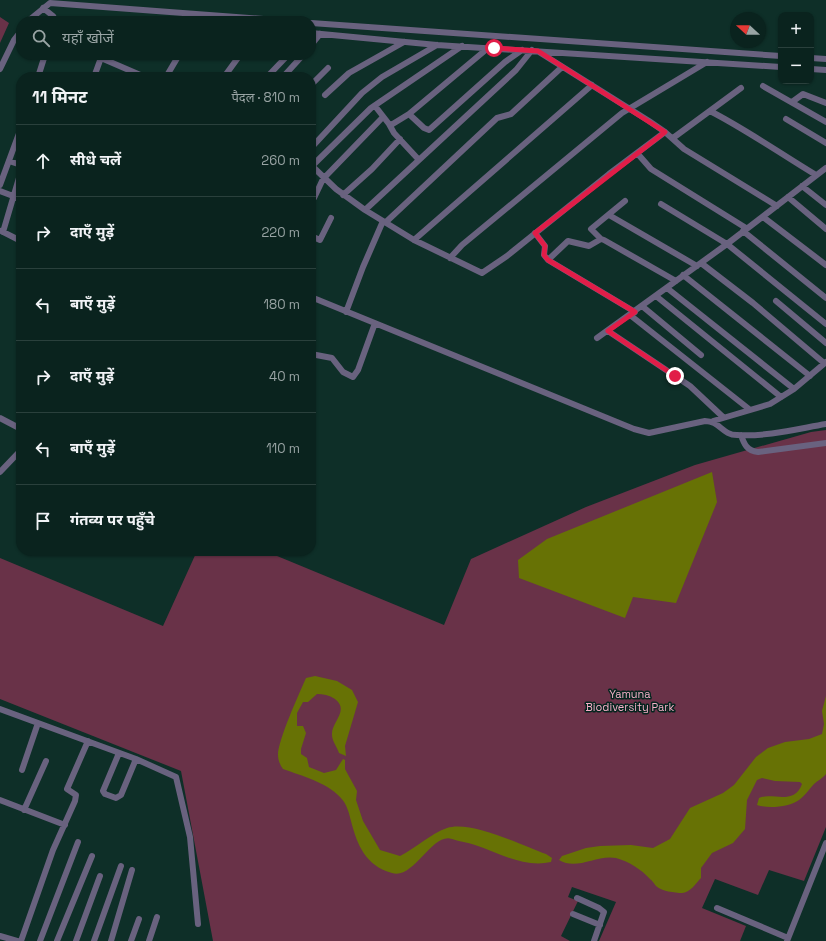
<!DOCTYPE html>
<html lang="hi">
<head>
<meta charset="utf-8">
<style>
  :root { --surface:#0a231e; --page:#182f2b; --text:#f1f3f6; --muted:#99a4a4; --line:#2a403c }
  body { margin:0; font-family:"Space Grotesk","Noto Sans Devanagari",sans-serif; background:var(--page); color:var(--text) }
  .controls { position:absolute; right:12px; top:12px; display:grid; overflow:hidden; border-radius:8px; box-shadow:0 1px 3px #0004 }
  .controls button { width:36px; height:36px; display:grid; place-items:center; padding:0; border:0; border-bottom:1px solid var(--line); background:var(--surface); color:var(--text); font:20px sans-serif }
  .compass { position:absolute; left:730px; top:12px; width:36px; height:36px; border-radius:50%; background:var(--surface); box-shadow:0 1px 3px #0004; rotate:291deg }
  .stop { position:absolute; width:12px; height:12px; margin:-9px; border:3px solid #e11d48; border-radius:50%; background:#fff }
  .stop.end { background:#e11d48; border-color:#fff; box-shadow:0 1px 4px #0008 }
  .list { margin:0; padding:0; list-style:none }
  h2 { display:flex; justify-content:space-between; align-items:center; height:52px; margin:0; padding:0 16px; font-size:17px }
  h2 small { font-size:13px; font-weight:400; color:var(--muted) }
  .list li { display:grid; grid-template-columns:26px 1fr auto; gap:12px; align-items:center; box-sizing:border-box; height:72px; padding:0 16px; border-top:1px solid var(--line) }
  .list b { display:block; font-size:15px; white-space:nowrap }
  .list em { font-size:13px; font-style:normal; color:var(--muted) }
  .icon { flex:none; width:22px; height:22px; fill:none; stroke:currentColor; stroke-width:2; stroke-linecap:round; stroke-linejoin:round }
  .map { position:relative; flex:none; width:826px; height:941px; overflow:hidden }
  .search { position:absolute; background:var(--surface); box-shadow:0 1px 3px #0004; left:16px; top:16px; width:300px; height:44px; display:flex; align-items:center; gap:10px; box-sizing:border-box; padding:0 14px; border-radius:16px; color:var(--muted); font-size:15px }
  .panel { position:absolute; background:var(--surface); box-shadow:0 1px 3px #0004; left:16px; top:72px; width:300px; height:484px; border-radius:16px }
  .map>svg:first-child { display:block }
  .green { fill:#693248 }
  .water { fill:#677205 }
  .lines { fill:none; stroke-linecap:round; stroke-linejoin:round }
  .minor { stroke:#69627f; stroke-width:6 }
  .route { stroke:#e11d48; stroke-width:5 }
  .labels { text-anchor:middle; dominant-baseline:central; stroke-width:3; stroke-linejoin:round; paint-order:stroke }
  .park-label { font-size:11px; fill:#f6afc8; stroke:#04251e }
</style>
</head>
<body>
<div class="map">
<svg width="826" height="941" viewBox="0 0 826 941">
  <rect width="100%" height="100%" fill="#0e2f28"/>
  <path class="green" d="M0 17 9 23 0 43Z
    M826 430V827L804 881 769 870 758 895 715 879 702 908 746 926 740 941H599L616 902 572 887 568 897 578 901 561 936 570 941H213L181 771 0 699V558L163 626 197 551H265L444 625 471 559 586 507 695 465 811 432Z"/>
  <path class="water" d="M712 472 717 502 676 603 633 597 625 618 519 578 518 560 547 539Z
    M315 676 337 681 352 690 358 702 345 746 346 756 339 753C337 747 332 741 332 735 331 722 350 711 335 699 329 695 323 694 317 694L308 702H303L297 713V726H303L306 733 301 749V754L307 758 309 767 324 773 336 770 343 759 345 760V769L357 791 356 800 363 821 380 850 400 856C416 848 430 834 447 828 470 820 522 845 546 854L552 858 551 862C524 868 499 853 475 845 467 842 460 842 452 839 432 832 414 880 392 873 366 866 357 845 351 821 349 813 347 804 340 797 326 782 302 776 283 769 280 765 278 760 278 755 278 740 299 694 306 678Z
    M826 696V774C822 779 818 780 814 784 809 789 806 795 799 800 790 807 768 809 757 805L759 798C772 792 794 806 802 784L800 782 775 781 762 778 757 780 747 800 745 829 733 843 712 853 701 868V878C696 883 690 893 682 893 675 893 661 891 656 886 654 884 653 881 650 879 642 870 628 861 616 858 597 854 577 871 559 860L562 856 586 848 600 846 631 845 653 848 670 839 690 808 723 793 734 785 756 757 768 748 785 742 809 739 822 734 824 724 822 711Z"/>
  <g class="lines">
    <path class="minor" d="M43 8 53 16 56 21
      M28 21 50 3 289 21
      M311 23 781 56
      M311 33 437 45 781 67
      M311 45 320 34
      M539 52 649 121 665 132 684 149 777 206
      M101 58 145 77
      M811 58 826 59
      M0 69 14 40 21 31
      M811 69 826 70
      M38 77 45 55
      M94 77 102 55
      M166 77 179 55
      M224 77 240 55
      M267 77 288 55
      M283 77 303 55
      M311 85 328 68
      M763 86 826 122
      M325 95 349 73 404 42
      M792 102 803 94 826 103
      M375 106 389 124 391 125 409 114 424 128 429 130 505 62 522 50
      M710 111C747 130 781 154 816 175
      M409 114 488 48
      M786 119 826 143
      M389 124 394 133 419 160
      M673 138 741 88
      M311 148 362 93 382 77 437 45
      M637 153 651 169 746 228
      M9 161 21 165
      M311 165 336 189 365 210 414 240 482 273 507 256 609 174 665 132
      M312 166 371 108 462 46
      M0 185 21 128
      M802 186 826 205
      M0 191 21 199
      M343 195 372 169 400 139
      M788 197 826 229
      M311 199 314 198 323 179 383 117
      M661 204 727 244 826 324
      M365 210 516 70 532 50
      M609 215 697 266
      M763 217 826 265
      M386 222 497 118 511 114 562 67
      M1 231 21 241
      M743 231 826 298
      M3 232 21 171
      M535 233 545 246 544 255 548 260 635 312
      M311 236 320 240 331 218
      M601 239 591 229 625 201
      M414 240 592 85
      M450 258 462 245 622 113 707 62
      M548 260 568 241 589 246 601 239 604 240 676 281
      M701 263 753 303 824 363
      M683 275 810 376
      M667 288 794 389
      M20 296H21
      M656 296 781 397
      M311 297 634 429 649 433 705 421C720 421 722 435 737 435 766 437 797 429 826 424
      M776 301 826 343
      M642 306 701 355
      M346 312 363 267 383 221
      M630 315 749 409
      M608 331 690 386 723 417
      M597 338 727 244 826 168
      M311 354 332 358 343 372 353 377 358 370 375 323
      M0 418 21 429
      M713 421 770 404 794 389 826 362
      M741 435C744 444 747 451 758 452L826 443
      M0 472 21 450
      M0 709 136 759 176 777 190 837 198 924
      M119 753 103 791 105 794 116 798 121 795 136 759
      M22 770 38 723
      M0 800 65 825
      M24 810 46 761
      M577 898 599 908 604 912 594 941
      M717 908 788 938
      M573 914 600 925
      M0 936 17 941
      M21 941 53 850 75 801 76 795 67 789 88 741
      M40 941 78 842
      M57 941 92 856
      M76 941 100 876
      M94 941 121 866
      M111 941 132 870
      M131 941 139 919
      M149 941 157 917
      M787 941 826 843"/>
  </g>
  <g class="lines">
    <path class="route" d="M494 48 538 51 665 132 535 233 545 246 544 255 548 260 635 312 608 331 675 376"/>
  </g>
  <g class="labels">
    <g class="park-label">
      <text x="630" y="694">Yamuna<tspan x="630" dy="13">Biodiversity Park</tspan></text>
    </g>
  </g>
</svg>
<div class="controls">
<button>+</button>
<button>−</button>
</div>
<svg class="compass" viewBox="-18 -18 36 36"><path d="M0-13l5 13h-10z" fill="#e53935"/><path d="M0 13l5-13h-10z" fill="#99a4a4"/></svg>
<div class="stop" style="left:494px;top:48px"></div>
<div class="stop end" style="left:675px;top:376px"></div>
<div class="search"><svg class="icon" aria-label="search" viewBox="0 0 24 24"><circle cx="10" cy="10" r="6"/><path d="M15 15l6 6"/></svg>यहाँ खोजें</div>
<section class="panel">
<h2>11 मिनट<small>पैदल · 810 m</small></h2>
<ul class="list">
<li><svg class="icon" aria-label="ahead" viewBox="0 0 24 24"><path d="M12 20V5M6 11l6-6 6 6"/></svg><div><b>सीधे चलें</b></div><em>260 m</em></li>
<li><svg class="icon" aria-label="right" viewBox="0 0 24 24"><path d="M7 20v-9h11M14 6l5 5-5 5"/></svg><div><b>दाएँ मुड़ें</b></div><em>220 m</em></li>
<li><svg class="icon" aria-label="left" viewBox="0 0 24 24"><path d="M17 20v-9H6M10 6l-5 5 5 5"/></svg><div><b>बाएँ मुड़ें</b></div><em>180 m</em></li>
<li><svg class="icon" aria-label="right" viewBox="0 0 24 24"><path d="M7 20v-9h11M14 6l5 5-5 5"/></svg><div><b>दाएँ मुड़ें</b></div><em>40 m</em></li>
<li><svg class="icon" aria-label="left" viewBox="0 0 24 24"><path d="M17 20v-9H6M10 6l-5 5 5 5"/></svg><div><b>बाएँ मुड़ें</b></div><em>110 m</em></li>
<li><svg class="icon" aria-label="arrive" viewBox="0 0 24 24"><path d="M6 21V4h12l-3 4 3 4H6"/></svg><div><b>गंतव्य पर पहुँचे</b></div></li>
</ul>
</section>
</div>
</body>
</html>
